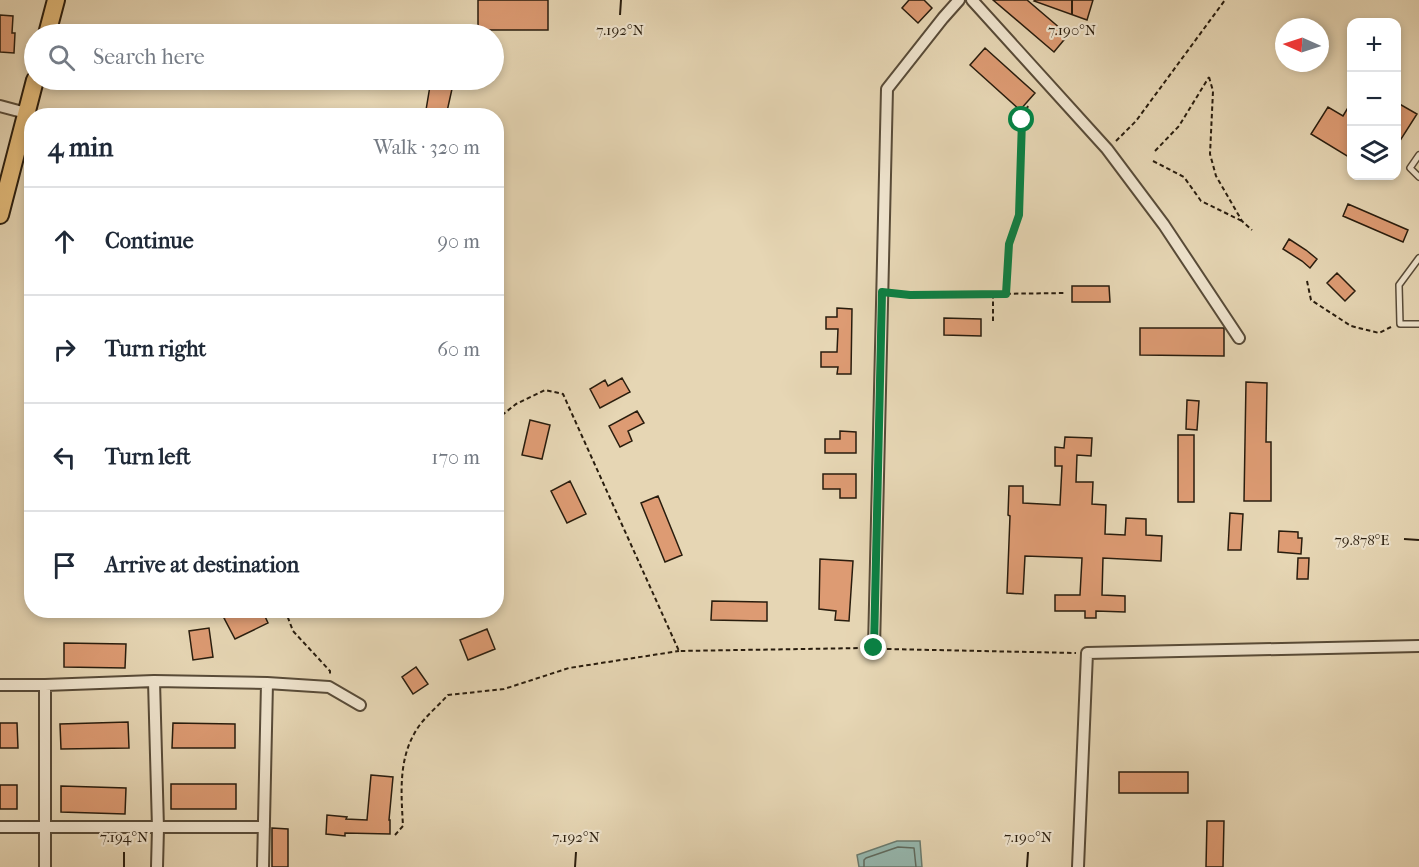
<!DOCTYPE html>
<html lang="en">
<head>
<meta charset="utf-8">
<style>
  :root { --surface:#fff; --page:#f6f6f7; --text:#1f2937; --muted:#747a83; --line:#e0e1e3 }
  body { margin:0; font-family:"IM FELL French Canon",serif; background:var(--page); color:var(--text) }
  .controls { position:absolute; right:18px; top:18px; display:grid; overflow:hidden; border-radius:12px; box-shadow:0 3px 9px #0003 }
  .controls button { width:54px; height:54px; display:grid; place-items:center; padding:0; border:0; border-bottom:2px solid var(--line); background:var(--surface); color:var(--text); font:30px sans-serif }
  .compass { position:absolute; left:1275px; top:18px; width:54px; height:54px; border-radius:50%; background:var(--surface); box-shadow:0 3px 9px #0003; rotate:273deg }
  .stop { position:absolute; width:18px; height:18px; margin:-14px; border:4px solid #0b8043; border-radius:50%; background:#fff }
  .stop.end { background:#0b8043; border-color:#fff; box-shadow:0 2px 6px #0008 }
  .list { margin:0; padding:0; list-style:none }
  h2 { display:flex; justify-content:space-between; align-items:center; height:78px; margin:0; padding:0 24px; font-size:26px }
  h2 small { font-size:20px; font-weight:400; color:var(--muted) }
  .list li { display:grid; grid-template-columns:39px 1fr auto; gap:18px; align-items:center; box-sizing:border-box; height:108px; padding:0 24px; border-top:2px solid var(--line) }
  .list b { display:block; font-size:22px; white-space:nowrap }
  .list em { font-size:20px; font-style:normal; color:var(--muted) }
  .icon { flex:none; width:33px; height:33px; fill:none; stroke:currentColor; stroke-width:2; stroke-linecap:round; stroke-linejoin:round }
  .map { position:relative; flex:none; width:1419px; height:867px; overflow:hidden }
  .search { position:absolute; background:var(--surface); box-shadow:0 3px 9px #0003; left:24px; top:24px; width:480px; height:66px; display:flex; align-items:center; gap:15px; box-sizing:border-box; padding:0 21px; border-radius:33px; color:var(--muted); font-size:22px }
  .panel { position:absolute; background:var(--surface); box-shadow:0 3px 9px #0003; left:24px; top:108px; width:480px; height:510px; border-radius:24px }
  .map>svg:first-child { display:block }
  .water { fill:#96b9b0; stroke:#6a7b6f; stroke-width:1.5 }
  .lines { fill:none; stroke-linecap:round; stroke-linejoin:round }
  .shore { stroke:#606b5f; stroke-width:1.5 }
  .building { fill:#dd9b73; stroke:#291d0e; stroke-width:1.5 }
  .service-casing { stroke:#584b38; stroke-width:8 }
  .minor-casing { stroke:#584b38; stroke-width:14 }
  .primary-casing { stroke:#291d0e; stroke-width:20 }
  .path { stroke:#291d0e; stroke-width:2; stroke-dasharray:4.5 3; stroke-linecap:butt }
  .service { stroke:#efe4ce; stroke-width:5 }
  .minor { stroke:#efe4ce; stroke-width:10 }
  .primary { stroke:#e3bb7a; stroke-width:16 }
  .route { stroke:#0b8043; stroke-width:8 }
  .ticks { fill:none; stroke:#291d0e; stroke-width:2 }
  .ticks-label { font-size:15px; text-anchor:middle; fill:#291d0e; stroke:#efe4ce; stroke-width:4.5; stroke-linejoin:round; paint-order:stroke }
</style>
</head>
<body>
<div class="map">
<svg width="1419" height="867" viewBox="0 0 1419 867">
  <rect width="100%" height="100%" fill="#e6d6b4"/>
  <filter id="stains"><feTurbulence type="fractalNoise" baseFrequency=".00333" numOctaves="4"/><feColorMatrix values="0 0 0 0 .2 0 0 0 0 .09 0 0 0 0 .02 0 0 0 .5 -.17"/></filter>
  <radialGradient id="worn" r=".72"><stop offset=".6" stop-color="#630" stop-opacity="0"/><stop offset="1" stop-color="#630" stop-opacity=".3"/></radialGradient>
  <path class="water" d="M897 841H920L922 867H859L857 855Z"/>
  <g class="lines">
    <path class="shore" d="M864 867V860L866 858 898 847 914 848 916 867"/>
  </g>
  <path class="building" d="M478 0H548V30H478Z
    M909 0H924L932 8 918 23 902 8Z
    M993 0H1027L1068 35 1054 52Z
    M1035 0H1093L1087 20 1034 1Z
    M0 15 13 16 12 33H15L14 53 0 52Z
    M985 48 1035 93 1020 110 970 65Z
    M431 80H454L446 116H425Z
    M1352 101V159L1311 134 1328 107 1343 116Z
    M1396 102 1417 114 1396 147Z
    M1348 204 1408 230 1403 242 1343 216Z
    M1289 239 1306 250 1317 259 1310 268 1302 261 1283 249Z
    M1337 273 1355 291 1345 301 1327 283Z
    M1072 286H1109L1110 302H1072Z
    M837 308 852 309 851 374H837L838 367H821V352H837L838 329H826V317H837Z
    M944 318 981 319V336L944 335Z
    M1140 328H1224V356L1140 355Z
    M622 378 630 392 600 408 590 389 605 380 608 386Z
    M1246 382 1267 383 1266 442H1271V501H1244Z
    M1187 400 1199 401 1197 430 1186 429Z
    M637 411 644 423 628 431 632 441 620 447 609 426Z
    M530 420 550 425 542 459 522 455Z
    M840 431 856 432V453H825V439H840Z
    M1178 435H1194V502H1178Z
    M1065 437 1092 438 1091 456 1077 455 1076 482H1093L1092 504 1106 505 1105 534 1125 535 1126 518 1146 519V535L1162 536 1161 561 1103 558 1102 595 1125 596V612L1096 611V618H1085V611H1055V595H1080L1082 558 1025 556 1023 594 1007 593 1010 516 1008 515 1009 486H1023V503L1060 505 1062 466H1055V447L1064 448Z
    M823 474H856V498H840V489H823Z
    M570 481 586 514 567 523 551 491Z
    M658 496 682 555 665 562 641 503Z
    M1230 513 1243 514 1241 550H1228Z
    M1279 531 1298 532V538H1302L1301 554 1278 552Z
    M1298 558H1309L1308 579H1297Z
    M820 559 853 561 849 621 835 620 836 611 819 609Z
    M712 601 767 602V621L711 620Z
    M239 610H262L268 623 235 639 224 618Z
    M209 628 213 657 193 660 189 631Z
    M487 629 495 649 468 660 460 640Z
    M64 643 126 644 125 668 64 667Z
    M416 667 428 684 413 694 402 677Z
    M128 722 129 748 61 749 60 724Z
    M0 723H17L18 748H0Z
    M173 723 235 724V748H172Z
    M1119 772H1188V793H1119Z
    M371 775 393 777 389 820H390V834L345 833V836L326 834 327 815 347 817 346 819 367 820Z
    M171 784H236V809H171Z
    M0 785H17V809H0Z
    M61 786 126 788 125 814 61 812Z
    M1207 821H1224L1223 867H1206Z
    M272 828 288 829V867H272Z"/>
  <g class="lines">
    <g class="service-casing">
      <path id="service" d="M1419 155 1410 168 1419 177
        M1419 258 1399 285 1400 324H1419"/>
    </g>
    <g class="minor-casing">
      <path id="minor" d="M972 0 1107 149 1164 225 1239 338
        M0 106 26 113
        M874 648 887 89 943 18 959 0
        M154 681 158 828 157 867
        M0 685H45L154 681 267 683 329 687 360 705
        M45 685V867
        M0 827H264
        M263 867 267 683
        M1078 867 1087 653 1419 646"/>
    </g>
    <g class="primary-casing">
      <path id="primary" d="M47 34 56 0
        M0 215 35 80"/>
    </g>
    <path class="path" d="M1209 77 1213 91 1210 154 1216 176 1242 221 1252 230
      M1116 141 1136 121 1225 0
      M1155 151 1179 126 1209 77
      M1153 161 1184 177 1201 201 1242 221
      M1307 281 1311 300 1351 326 1379 333 1391 327
      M894 293 910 295 1066 293
      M993 294V321
      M1006 294 1009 244 1019 215 1021 121 1028 106
      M496 420 516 404 545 390 563 394 679 651 863 648
      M285 610 293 631 330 671V676
      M887 649 1076 653
      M395 835 403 826C401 791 398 756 419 726 427 715 439 705 448 695L504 689 569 668 679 651"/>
    <use href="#service" class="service"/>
    <use href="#minor" class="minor"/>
    <use href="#primary" class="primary"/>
  </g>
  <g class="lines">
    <path class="route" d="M874 648 882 292 910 295 1006 294 1009 244 1019 215 1022 120"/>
  </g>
  <path class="ticks" d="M620 15 621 0M1072 15V0M1404 539 1419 540M124 867V852M575 867 576 852M1027 867 1028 852"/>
  <g class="ticks-label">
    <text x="620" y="35">7.192°N</text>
    <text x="1072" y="35">7.190°N</text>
    <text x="1362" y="545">79.878°E</text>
    <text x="124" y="842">7.194°N</text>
    <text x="576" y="842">7.192°N</text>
    <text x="1028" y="842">7.190°N</text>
  </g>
  <rect width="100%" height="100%" filter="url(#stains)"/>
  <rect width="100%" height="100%" fill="url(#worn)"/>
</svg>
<div class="controls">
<button>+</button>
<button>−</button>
<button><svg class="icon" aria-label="layers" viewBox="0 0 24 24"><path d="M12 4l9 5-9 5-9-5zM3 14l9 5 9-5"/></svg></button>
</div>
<svg class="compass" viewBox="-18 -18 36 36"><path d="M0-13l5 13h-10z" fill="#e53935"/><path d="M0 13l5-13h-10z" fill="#747a83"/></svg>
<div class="stop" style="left:1022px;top:120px"></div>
<div class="stop end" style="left:874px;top:648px"></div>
<div class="search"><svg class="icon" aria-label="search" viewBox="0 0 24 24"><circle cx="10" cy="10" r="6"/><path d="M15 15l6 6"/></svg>Search here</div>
<section class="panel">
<h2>4 min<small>Walk · 320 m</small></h2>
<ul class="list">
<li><svg class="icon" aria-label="ahead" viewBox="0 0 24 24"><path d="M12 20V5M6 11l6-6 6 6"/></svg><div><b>Continue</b></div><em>90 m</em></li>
<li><svg class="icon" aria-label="right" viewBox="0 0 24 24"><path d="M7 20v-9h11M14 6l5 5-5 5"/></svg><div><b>Turn right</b></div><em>60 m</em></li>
<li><svg class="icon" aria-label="left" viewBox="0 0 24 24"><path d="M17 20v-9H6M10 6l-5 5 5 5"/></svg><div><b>Turn left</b></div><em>170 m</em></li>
<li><svg class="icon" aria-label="arrive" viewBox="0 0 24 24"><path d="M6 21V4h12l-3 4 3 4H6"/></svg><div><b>Arrive at destination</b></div></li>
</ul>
</section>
</div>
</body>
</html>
